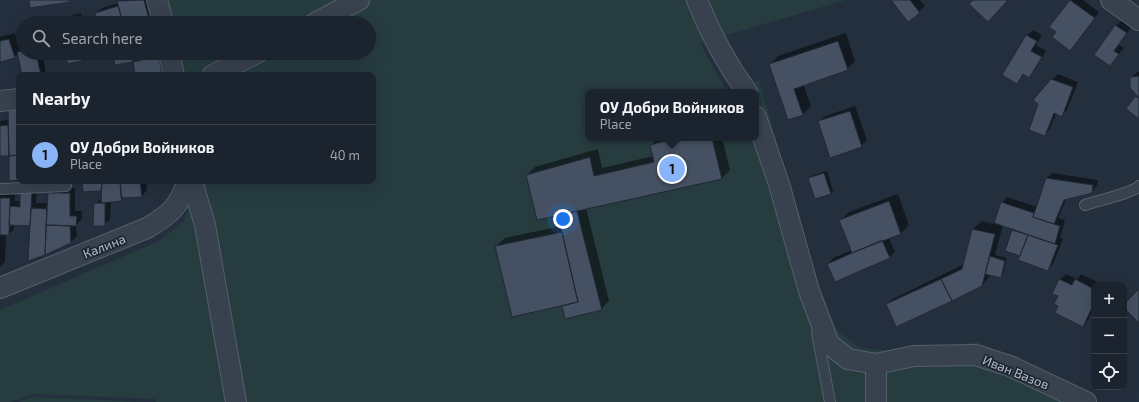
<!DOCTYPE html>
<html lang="en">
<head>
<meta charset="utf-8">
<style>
  :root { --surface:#1b232e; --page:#242b36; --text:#f1f3f6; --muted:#a0a4aa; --line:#39404a; --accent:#8ab4f8 }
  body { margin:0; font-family:"Exo 2",sans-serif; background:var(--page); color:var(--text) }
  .controls { position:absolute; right:12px; bottom:12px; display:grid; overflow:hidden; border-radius:8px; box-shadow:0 4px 16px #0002 }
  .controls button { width:36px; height:36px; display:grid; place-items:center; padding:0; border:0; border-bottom:1px solid var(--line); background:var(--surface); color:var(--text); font:20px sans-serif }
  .you { position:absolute; left:563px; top:219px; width:14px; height:14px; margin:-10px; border:3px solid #fff; border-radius:50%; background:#1a73e8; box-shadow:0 0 0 6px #1a73e833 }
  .badge { display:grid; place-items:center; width:26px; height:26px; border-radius:50%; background:var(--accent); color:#111; font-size:13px; font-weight:700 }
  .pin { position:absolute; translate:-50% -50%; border:2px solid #fff; box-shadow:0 1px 4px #0006 }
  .popup { position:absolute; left:585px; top:89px; width:174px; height:52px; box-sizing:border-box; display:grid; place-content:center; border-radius:8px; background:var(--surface); filter:drop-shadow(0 1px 3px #0005); font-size:13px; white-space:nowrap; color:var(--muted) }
  .popup b { font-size:15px; color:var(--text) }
  .popup::after { content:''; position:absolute; left:50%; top:100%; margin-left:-8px; border:8px solid transparent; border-top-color:var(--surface) }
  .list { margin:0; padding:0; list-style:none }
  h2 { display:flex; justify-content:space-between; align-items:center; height:52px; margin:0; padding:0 16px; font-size:17px }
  h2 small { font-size:13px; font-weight:400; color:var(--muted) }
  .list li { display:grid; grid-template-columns:26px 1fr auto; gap:12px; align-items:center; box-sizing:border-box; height:60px; padding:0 16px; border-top:1px solid var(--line) }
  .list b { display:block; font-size:15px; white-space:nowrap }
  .list p { margin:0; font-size:13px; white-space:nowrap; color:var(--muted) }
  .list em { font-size:13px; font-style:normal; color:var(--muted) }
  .icon { flex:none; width:22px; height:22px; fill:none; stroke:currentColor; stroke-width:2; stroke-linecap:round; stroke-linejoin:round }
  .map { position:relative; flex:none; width:1139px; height:402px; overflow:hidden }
  .search { position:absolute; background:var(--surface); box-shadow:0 4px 16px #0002; left:16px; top:16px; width:360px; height:44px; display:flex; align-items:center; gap:10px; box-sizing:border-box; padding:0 14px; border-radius:22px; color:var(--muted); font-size:15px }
  .panel { position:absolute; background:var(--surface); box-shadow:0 4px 16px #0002; left:16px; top:72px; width:360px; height:112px; border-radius:8px }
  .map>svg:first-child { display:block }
  .green { fill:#263c3f }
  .shadow { fill:#0007 }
  .building { fill:#455162; stroke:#1f2835 }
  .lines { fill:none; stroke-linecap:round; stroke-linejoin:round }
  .lane-casing { stroke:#565f6c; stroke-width:12 }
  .street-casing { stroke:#565f6c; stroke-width:22 }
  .lane { stroke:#38414e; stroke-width:10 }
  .street { stroke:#38414e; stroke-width:20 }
  .labels { text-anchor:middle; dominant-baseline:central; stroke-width:3.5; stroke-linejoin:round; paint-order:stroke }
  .street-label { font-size:13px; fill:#b4bcc9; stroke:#1d2633 }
</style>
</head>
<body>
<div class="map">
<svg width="1139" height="402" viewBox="0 0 1139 402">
  <rect width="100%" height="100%" fill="#242f3e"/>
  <path class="green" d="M164 0H846L700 43 727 92H588V138H756V92H736L759 80 821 297 837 330 860 348 892 351 978 342 1077 389 1070 402H156V399L32 394 11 402H0V310L159 241 184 221 197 181H373V75H183L177 53H369V23H170Z
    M32 397 148 402H19Z"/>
  <path class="shadow" d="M118 0H151L156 19 152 23H104L96 13 102 8 119 3Z
    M892 0H920L925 6 909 21Z
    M1072 0H1083L1099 12 1075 44 1050 27Z
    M81 13 83 23H53L57 20Z
    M1122 20 1131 27 1119 45 1124 48 1110 65 1116 26Z
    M1033 30 1042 35 1036 45 1046 51 1034 71 1029 76 1024 74 1017 83 1003 74 1027 35Z
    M15 33 20 51 23 48V53H43L46 75H23L19 53 14 57 0 61V35L1 37Z
    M846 33 855 61 847 69 803 84 811 106 803 114 770 65 778 56Z
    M66 53H91L85 59Z
    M113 53H137L138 55 132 61Z
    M155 53H164L167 69 161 74 136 75 134 62 139 56Z
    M1137 72H1139V117L1127 109 1137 96 1131 88V78Z
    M1058 74 1078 82 1067 110 1061 116 1056 114 1050 129 1045 135 1052 80Z
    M855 106 867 140 861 146 819 122 825 116Z
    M9 120 19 179 10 155H0V121Z
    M658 138H722L730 170 722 178 586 208 609 301 601 309 566 317 563 304 496 246 505 238 562 226 559 214 527 175 535 167 598 149 602 168 654 156 651 145Z
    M827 171 833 191 831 194 809 178 811 176Z
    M1052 173 1098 180 1097 186 1091 192 1067 198 1058 218 1065 220 1060 238 1063 239 1053 264 1047 270 1021 255 1006 250 1014 229 1003 225 995 255 1007 258 1003 274 1001 277 991 274 982 286 887 304 893 299 964 264 973 229 982 221 994 224 1002 203 1007 197 1037 207 1047 178Z
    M83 181H146L147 190 142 196H125L122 200 111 201 110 219 104 225 95 204 102 198V190L84 191Z
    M37 187 36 203H48L49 194 55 188H75V211H82V219L76 225 77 236 71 242 31 225 14 224V229L9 234H6L5 262 0 267V192L15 193V201H21Z
    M898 194 909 225 901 233 889 238 895 252 889 257 828 264 833 258 852 250 841 220 849 212Z
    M1066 274 1077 279 1081 274 1103 285H1094V308L1088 320 1083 326 1059 306 1060 279Z"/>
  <path class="building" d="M29 0H69L70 2 30 8Z
    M144 0 150 23H123L117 1Z
    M891 0H910L920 13 908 22Z
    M973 0H1008L988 22 969 4Z
    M1070 0 1095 18 1070 51 1052 37 1056 32 1049 27Z
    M118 6 123 23H97L95 13Z
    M75 18 76 23H57Z
    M1115 25 1127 33 1114 51 1119 54 1110 66 1094 55Z
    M1026 35 1037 41 1031 51 1042 57 1029 78 1023 74 1017 84 1002 75Z
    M9 39 15 58 0 62V41Z
    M838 41 848 70 794 89 803 115 788 120 769 64Z
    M23 51V53H36L41 75H22L17 52Z
    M64 53H84L86 60 68 64Z
    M112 53H130L133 62 115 65Z
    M159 56 162 75H135L133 62Z
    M1139 76V98L1130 88V77Z
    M1051 79 1073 87 1062 117 1054 113 1045 136 1029 130 1038 104 1033 100Z
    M1135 96 1139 98V119L1126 109Z
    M8 109H19V155L9 156Z
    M850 111 862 147 830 158 818 121Z
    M8 125 9 156H0V126Z
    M675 138H712L722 179 537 220 526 175 590 157 594 176 654 162 650 145Z
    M19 155V180L9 181V156Z
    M824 173 831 194 815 199 808 178Z
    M1046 178 1093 185 1092 193 1064 200 1054 224 1033 217Z
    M82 181H102L101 191 83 192Z
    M102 181H120L122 201 101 203Z
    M120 181H140L142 197 121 198Z
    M20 192H32L30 226 9 225 10 206 20 207Z
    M48 193H70V216H77L76 226 46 225Z
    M0 198H10L9 235H0Z
    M889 201 901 234 852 253 839 220Z
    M1001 202 1034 213 1033 217 1060 226 1055 244 994 223Z
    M94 203H105V226H93Z
    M31 208 47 209 45 255 28 261Z
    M577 211 602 310 565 319 562 306 578 302 558 216Z
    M46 225 70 226 71 243 45 255Z
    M972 229 995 234 982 286 952 301 941 279 962 269Z
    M1012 230 1028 235 1020 256 1005 251Z
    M562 232 578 302 512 317 495 246Z
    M1028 235 1058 245 1048 271 1018 260Z
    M882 240 890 258 835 282 827 264Z
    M990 256 1005 261 1001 278 985 274Z
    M941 279 952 301 896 327 886 304Z
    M1059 279 1072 285 1075 279 1094 289V303L1083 327 1055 313 1058 306 1054 304 1058 296 1052 294Z
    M1139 289V323L1124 308V304Z"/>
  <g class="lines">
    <g class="lane-casing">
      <path id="lane" d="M0 189 66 186
        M1085 205C1096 201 1133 193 1139 186
        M817 333 830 402"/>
    </g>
    <g class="street-casing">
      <path id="street" d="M157 0 163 23
        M697 0C710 33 726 63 747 92
        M1111 0 1139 20
        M315 23 359 0
        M169 53 174 75
        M213 75 257 53
        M0 101 19 99
        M756 117 779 184 809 291 829 344 848 359 876 364 914 356 975 355 1010 366 1086 402
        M192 181 205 225 236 402
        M0 288 147 228C169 215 180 207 187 181
        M876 402V364"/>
    </g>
    <use href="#lane" class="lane"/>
    <use href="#street" class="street"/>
  </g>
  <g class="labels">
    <g class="street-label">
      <text transform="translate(104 246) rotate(-22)">Калина</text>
      <text transform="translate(1016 372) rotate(22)">Иван Вазов</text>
    </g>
  </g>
</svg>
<div class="controls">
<button>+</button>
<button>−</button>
<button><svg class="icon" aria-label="locate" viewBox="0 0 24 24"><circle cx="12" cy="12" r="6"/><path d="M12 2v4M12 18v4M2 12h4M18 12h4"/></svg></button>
</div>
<div class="you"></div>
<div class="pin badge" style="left:672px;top:169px">1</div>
<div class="popup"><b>ОУ Добри Войников</b>Place</div>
<div class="search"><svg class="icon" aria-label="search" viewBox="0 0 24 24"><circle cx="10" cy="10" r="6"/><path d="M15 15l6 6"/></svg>Search here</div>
<section class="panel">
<h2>Nearby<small></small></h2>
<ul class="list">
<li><span class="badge">1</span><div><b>ОУ Добри Войников</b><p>Place</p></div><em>40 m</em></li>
</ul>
</section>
</div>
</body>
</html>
